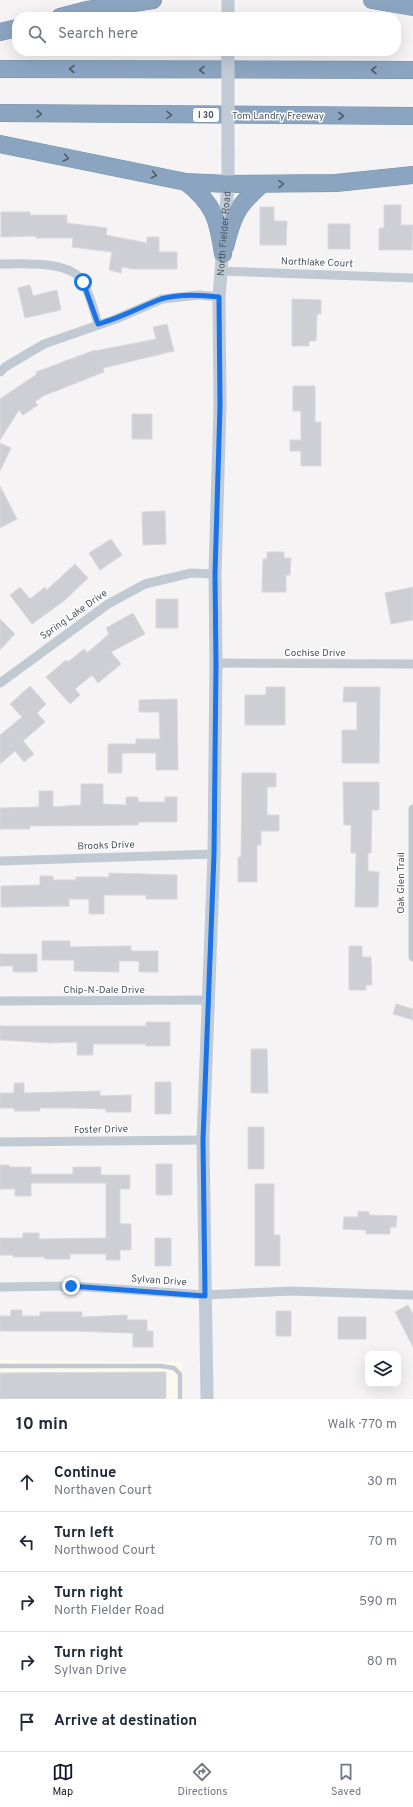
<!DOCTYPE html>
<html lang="en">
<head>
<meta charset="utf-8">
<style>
  :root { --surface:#fff; --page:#f2f2f3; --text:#1f2937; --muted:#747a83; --line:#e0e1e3; --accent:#111827 }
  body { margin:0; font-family:Overpass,sans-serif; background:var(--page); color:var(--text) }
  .controls { position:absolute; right:12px; bottom:12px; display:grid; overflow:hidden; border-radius:8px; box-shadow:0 4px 16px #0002 }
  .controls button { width:36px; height:36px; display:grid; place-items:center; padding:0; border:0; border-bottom:1px solid var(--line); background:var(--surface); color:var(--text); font:20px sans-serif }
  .stop { position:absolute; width:12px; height:12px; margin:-9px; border:3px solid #1a73e8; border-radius:50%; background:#fff }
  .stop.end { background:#1a73e8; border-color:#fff; box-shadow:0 1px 4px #0008 }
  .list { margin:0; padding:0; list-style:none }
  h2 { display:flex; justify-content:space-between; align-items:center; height:52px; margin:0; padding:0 16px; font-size:17px }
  h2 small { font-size:13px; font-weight:400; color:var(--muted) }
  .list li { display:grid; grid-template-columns:26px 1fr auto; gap:12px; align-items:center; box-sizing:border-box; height:60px; padding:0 16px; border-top:1px solid var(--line) }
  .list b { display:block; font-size:15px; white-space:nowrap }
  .list p { margin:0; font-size:13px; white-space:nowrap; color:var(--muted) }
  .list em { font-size:13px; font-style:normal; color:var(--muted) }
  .icon { flex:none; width:22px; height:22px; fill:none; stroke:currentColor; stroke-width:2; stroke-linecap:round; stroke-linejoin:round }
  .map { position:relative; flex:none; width:413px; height:1399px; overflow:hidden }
  .search { position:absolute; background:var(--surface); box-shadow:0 4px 16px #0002; left:12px; right:12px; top:12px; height:44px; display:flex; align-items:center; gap:10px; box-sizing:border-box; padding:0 14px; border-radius:16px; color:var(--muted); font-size:15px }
  .sheet { height:352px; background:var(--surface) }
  nav { display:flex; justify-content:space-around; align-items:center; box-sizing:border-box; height:56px; border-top:1px solid var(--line); background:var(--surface); font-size:11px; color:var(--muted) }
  nav a { display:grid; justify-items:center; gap:2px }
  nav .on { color:var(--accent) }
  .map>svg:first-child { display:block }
  .commercial { fill:#fdf9ef }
  .building { fill:#cdcfd5; stroke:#d7d9de }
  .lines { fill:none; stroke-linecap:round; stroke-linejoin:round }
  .motorway-casing { stroke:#7690ad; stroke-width:18 }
  .service { stroke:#c1cad2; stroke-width:4.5 }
  .minor { stroke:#c1cad2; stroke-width:9 }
  .secondary { stroke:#c1cbd6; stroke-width:13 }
  .motorway { stroke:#8ba5c1; stroke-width:17 }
  .secondary-bridge { stroke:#c1cbd6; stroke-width:13 }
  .oneway { stroke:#505e6b }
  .route { stroke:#1a73e8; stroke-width:5 }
  .labels { text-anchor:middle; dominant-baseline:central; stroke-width:3; stroke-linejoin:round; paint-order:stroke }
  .shield { fill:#fff; stroke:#808990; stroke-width:1 }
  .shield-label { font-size:9px; font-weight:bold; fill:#4a5661 }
  .street-label { font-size:10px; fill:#4a5661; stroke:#fff }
</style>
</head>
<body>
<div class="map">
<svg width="413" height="1399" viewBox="0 0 413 1399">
  <rect width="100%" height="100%" fill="#f5f3f3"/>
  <path class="commercial" d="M0 1360 183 1362V1399H0Z"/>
  <path class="building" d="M384 205H401V225H413L412 250H379V228H384Z
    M260 207H274V221H287L286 245H260Z
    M1 212H30V215H67V223L107 228 106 235 147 243V237H159V252H177V269H133L122 267 121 273 109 270 112 252 72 247 73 238H36V236L1 237Z
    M328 224H350V249H328Z
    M30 285 33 296 57 290 61 310 25 318 18 288Z
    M292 299 321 300V314H317L316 341H309V346H292Z
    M167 324 174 351 103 368 104 372 43 396 35 402 38 405 23 415 19 410 0 440V399L37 374 36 372 95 350V351L156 339 153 327Z
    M293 386H315V422H321V466H301V451H290V440H301V411H293Z
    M132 414H152V439H132Z
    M0 443 11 448 0 471Z
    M0 486 17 519 0 528Z
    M165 511 166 544 143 545 142 512Z
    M111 539 122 555 100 570 89 553Z
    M267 552H284V558H291L290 575H286V592H262L263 559H267Z
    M75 564 88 578 65 600 32 624 10 595 20 587 30 599 45 587 47 590Z
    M413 587V620L391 624 385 593Z
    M156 599H178V628H156Z
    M133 613 145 634 111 652 121 664 98 683 92 675 75 689 80 695 70 704 46 677 66 660 68 662 84 649 87 653 109 634 106 628Z
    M0 619 15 634 0 650Z
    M30 686 46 704 37 713 45 722 23 741 34 754 24 762 15 751 0 764V735L22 717 10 704Z
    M266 687H285V725H245V695H266Z
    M344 687H380L379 763H342V730H357V702H343Z
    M177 699 178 770H156V753H122V773H108V744H136V739H160L159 712H139V700Z
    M242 773H276V787H267V815H279V831H261V845H257V882H238V857H241Z
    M343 782H379V810H372L371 853H368V871L379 872 378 907H355L356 853H351V825H344Z
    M81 784H103V804L126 805V797H138V802H165V797H177V822H138V825L30 826V829H0V808L39 807V791H53V807L81 805Z
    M109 873 177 875V899H146V895H104V914H89V899H69V906L1 907V886L40 885V876H53V880H76V877H109Z
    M42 941H70V947L131 946V951H158V972H139V961H119V972L74 971V960H42Z
    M349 946H362V957H371L372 985H366V990H349Z
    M0 954H37V972H13V966H0Z
    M396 1004 413 1009V1020L393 1014Z
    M146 1022H170V1046H146V1044H93V1055H77V1042L50 1043 0 1040V1026H146Z
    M251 1049H267L268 1093H251Z
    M155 1082H171V1114H155Z
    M14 1083H24V1093L100 1091V1096L131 1095V1112H106V1109L75 1108H40V1111H14V1108H0V1093H14Z
    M248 1127H264V1169H248Z
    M156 1164H172V1195H156Z
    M0 1165H9V1167H31V1174H73V1167H101V1175H130V1189H120V1224H131V1250H120V1260H106V1254H70V1259H45V1257H13V1255H0V1238H23V1233H39V1239L106 1238V1183H31V1196H15V1189H0Z
    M255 1184H274V1235H280V1266H255Z
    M358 1211 369 1212V1215L397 1216 396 1227H390V1234H366V1230L343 1229 344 1217H358Z
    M155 1238H171V1266H155Z
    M408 1305 413 1314V1347L395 1312Z
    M11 1310H22V1316H40V1312H82V1317L127 1315V1320H147V1331H153V1347H133V1333L73 1331H0V1316H11Z
    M276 1311H291V1336H276Z
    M338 1317H366V1339H338Z
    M166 1372V1399H0V1373Z"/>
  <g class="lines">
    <g class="motorway-casing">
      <path id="motorway" d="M372 0 413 7
        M60 17 87 10 153 0
        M0 32 17 28
        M0 69 413 70
        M0 113 413 116
        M0 144 186 182 228 184 336 183 413 175
        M186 182C214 204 218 219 223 254
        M225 247C233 215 237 206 262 184"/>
    </g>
    <path class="service" d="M0 1366H161L174 1368 180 1374V1399"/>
    <path class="minor" d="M0 264C22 264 72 260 84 283 90 296 94 311 98 324
      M220 271 413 278
      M0 372 5 367 44 344 116 319 162 299 199 295 219 297
      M216 663 413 664
      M0 683 108 604 145 584 191 573 215 574
      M413 809V957
      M0 861 214 854
      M0 1001 208 1000
      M0 1142 203 1140
      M0 1287 71 1286 205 1295 291 1291 413 1295"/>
    <g class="secondary">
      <path d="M228 0V17"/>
      <path id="s1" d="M207 1399 203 1140 214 854 216 663 215 574 220 406 219 297 228 184V152"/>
    </g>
    <use href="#motorway" class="motorway"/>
    <path class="secondary-bridge" d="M228 152V51"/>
  </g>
  <defs><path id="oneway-chevron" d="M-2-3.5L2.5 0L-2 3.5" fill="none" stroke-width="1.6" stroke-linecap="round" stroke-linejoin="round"/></defs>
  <g class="oneway">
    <use href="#oneway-chevron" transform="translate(72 69) rotate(-180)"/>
    <use href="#oneway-chevron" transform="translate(202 70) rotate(-180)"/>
    <use href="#oneway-chevron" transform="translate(374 70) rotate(-180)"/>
    <use href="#oneway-chevron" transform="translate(39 114) rotate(1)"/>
    <use href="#oneway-chevron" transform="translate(169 115) rotate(1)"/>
    <use href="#oneway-chevron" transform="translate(341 116)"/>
    <use href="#oneway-chevron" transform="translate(66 158) rotate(11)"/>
    <use href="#oneway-chevron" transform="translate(154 175) rotate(12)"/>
    <use href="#oneway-chevron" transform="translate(281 184) rotate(-1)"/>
  </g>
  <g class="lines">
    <path class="route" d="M71 1286 205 1296 203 1140 214 854 216 664 215 574 220 406 219 297C202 295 178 294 161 299 140 307 120 318 98 324L83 282"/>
  </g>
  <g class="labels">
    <rect class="shield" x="193" y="108" width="26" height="14" rx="3"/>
    <g class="shield-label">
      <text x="206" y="115">I 30</text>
    </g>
    <g class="street-label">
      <text x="278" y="116">Tom Landry Freeway</text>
      <text stroke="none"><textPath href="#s1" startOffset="1166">North Fielder Road</textPath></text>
      <text transform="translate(317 263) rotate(2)">Northlake Court</text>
      <text transform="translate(74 615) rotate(-35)">Spring Lake Drive</text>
      <text x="315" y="653">Cochise Drive</text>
      <text transform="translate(106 846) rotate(-2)">Brooks Drive</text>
      <text transform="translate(401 883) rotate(-90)">Oak Glen Trail</text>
      <text x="104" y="990">Chip-N-Dale Drive</text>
      <text transform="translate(101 1130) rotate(-1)">Foster Drive</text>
      <text transform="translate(159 1281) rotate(4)">Sylvan Drive</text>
    </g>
  </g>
</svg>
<div class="controls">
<button><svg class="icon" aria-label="layers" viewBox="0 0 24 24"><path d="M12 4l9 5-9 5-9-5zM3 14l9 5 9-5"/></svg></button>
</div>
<div class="stop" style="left:83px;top:282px"></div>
<div class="stop end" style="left:71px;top:1286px"></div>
<div class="search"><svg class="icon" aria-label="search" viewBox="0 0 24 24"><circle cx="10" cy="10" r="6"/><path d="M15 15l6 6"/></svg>Search here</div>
</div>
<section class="sheet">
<h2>10 min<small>Walk · 770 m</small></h2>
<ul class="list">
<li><svg class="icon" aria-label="ahead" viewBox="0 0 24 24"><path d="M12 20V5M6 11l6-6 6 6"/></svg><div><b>Continue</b><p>Northaven Court</p></div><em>30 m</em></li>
<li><svg class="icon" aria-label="left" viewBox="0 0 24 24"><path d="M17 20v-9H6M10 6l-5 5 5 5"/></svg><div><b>Turn left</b><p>Northwood Court</p></div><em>70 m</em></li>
<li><svg class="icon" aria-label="right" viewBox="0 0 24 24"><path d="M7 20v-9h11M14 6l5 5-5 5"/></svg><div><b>Turn right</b><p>North Fielder Road</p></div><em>590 m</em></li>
<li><svg class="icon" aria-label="right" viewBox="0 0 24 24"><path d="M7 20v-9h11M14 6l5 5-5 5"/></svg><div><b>Turn right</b><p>Sylvan Drive</p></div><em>80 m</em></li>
<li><svg class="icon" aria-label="arrive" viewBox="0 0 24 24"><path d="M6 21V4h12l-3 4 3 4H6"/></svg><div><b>Arrive at destination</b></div></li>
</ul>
</section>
<nav>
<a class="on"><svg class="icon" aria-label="map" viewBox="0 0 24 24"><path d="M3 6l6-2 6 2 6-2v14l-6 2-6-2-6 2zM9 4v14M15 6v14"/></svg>Map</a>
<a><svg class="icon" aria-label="directions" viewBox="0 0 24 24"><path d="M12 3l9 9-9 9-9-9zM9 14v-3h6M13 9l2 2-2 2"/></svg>Directions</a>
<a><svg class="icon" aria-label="saved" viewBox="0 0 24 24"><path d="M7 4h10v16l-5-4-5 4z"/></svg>Saved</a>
</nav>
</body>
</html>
